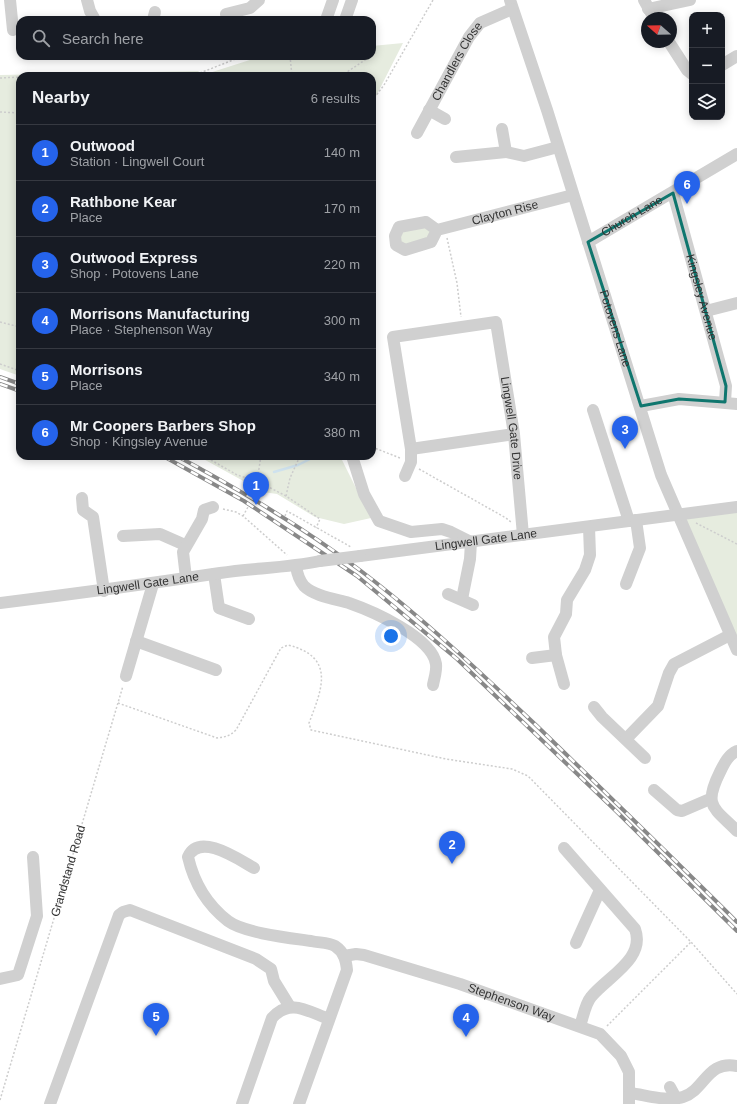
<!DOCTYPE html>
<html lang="en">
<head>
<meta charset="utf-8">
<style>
  :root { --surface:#171b24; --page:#242831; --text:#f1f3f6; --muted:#9ea1a6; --line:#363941; --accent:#2563eb }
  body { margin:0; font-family:Helvetica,sans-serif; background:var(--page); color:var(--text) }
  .controls { position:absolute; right:12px; top:12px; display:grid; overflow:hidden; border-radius:8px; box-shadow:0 2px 10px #0003 }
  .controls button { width:36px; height:36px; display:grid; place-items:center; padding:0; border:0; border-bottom:1px solid var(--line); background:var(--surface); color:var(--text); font:20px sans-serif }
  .compass { position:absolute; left:641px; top:12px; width:36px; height:36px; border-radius:50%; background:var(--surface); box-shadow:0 2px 10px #0003; rotate:290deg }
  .you { position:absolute; left:391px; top:636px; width:14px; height:14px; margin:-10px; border:3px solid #fff; border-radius:50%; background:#1a73e8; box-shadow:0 0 0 6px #1a73e833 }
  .badge { display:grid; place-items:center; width:26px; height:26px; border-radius:50%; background:var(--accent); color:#fff; font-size:13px; font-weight:700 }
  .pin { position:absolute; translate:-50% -33px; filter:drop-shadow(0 1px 2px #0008) }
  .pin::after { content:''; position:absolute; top:21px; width:14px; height:12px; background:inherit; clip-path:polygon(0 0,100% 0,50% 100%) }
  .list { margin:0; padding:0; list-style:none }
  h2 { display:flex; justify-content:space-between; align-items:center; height:52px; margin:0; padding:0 16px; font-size:17px }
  h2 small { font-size:13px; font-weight:400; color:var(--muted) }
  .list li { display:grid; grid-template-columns:26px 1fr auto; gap:12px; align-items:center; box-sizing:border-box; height:56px; padding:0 16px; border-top:1px solid var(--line) }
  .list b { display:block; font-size:15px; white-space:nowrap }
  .list p { margin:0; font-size:13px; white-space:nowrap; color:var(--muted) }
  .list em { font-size:13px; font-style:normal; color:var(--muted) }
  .icon { flex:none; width:22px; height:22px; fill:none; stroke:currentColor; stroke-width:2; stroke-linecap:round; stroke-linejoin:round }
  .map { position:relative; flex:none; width:737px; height:1104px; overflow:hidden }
  .search { position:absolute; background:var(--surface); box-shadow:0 2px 10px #0003; left:16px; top:16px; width:360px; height:44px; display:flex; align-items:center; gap:10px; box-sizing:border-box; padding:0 14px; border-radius:12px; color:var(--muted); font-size:15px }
  .panel { position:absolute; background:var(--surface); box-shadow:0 2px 10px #0003; left:16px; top:72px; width:360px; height:388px; border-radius:12px }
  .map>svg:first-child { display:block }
  .green { fill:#e6ecdf }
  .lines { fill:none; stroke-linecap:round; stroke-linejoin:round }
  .stream { stroke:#cfe2ee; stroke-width:2.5 }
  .path { stroke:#cdcdcd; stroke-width:1.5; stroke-dasharray:2 2; stroke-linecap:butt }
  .minor { stroke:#d0d0d0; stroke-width:12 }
  .rail-casing { stroke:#888; stroke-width:4 }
  .rail { stroke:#fff; stroke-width:2.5; stroke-dasharray:8; stroke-linecap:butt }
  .minor-bridge { stroke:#d0d0d0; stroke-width:12 }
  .marked { fill:none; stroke:#0f766e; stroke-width:3; stroke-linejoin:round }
  .labels { text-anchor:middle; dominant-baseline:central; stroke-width:4; stroke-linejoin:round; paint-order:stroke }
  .street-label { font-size:12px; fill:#333; stroke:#fff }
</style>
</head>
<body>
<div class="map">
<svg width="737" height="1104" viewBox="0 0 737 1104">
  <rect width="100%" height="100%" fill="#fff"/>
  <path class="green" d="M403 43 372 104V76H20V376L0 369V75L198 71 203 75 262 56H372V46Z
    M426 222 437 230 431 242 396 245 399 227Z
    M198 456H340L371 518 344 524 315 517 277 494 263 492Z
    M737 507V650L677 514Z"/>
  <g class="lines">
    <path class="stream" d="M274 472 298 465 316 456"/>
    <g class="path">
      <path d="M372 55 376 53"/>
      <path d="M290 56 292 76"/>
      <path d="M60 76 200 73 243 56"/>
      <path d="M341 76 371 56"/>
      <path d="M0 78 20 77"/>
      <path d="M372 101 384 85 433 0"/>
      <path d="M0 112 20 113"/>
      <path d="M447 238 457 283 461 317"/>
      <path d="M0 322 20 327"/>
      <path d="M0 364 20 371"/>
      <path d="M372 447 400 458"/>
      <path d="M204 456 237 475 257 481"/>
      <path d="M261 456 257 481 286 496 320 519 316 528"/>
      <path d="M419 469 506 518 511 522"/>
      <path d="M286 496 290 478 300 456"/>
      <path d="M223 509 236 512 243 516 287 555"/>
      <path d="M243 516 248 507"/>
      <path d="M285 516 287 511 351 547"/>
      <path d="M696 523 737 544"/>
      <path d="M118 703 217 738C225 737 230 736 236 730L281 648 288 645C336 657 322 689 309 723L311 730 446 759 512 769 528 776 691 942 737 994"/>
      <path d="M607 1026 691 942"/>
      <path id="s1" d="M0 1100 123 686"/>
    </g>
    <g class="minor">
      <path d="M10 0 13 30"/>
      <path d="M87 0 90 11 95 20"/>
      <path id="s2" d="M510 0 547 110 661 475 737 650"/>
      <path d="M644 0 654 18"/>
      <path d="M648 9 690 0"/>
      <path d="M226 14 250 8 259 0"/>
      <path d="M153 20 155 12"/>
      <path d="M326 20 333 0"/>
      <path d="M345 20 352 0"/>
      <path d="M669 42 687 70 692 74"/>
      <path d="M722 65 737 56"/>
      <path d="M429 110 445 119"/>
      <path id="s3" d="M417 133 469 37 480 23 512 9"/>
      <path d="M506 152 524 156 558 147"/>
      <path d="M456 157 506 152 502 129"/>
      <path id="s4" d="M673 193 726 386 725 402"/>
      <path id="s5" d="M437 230 426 222 399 227 395 236 396 245 405 250 431 242 437 230 573 195"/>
      <path id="s6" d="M588 242 737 154"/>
      <path d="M706 311 737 303"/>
      <path d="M641 406 679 399 737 404"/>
      <path d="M593 410 629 521"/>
      <path id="s7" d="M514 434 411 449 393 337 496 322 514 434 523 535"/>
      <path d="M352 456 364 494 379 521 411 532 442 529 451 532 471 542 470 559 462 599"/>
      <path d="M405 476 411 462V449"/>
      <path d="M82 498 83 510 93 517 104 591"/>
      <path d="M123 536 160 534 185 545"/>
      <path id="s8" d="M360 556 737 507"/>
      <path d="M296 566C297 573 299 580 304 586 314 596 335 599 349 603 372 611 432 637 436 664 437 671 434 679 433 685"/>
      <path d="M214 574 219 608 249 619"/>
      <path d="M186 578 183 552 202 519 204 510 213 507"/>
      <path d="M626 584 640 548 636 520"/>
      <path d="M448 594 473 605"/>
      <path id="s9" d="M0 603C74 594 147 584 220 573 253 568 287 568 320 561"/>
      <path d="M136 641 216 670"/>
      <path d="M532 658 556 655"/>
      <path d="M126 676 153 584"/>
      <path d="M564 684 556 655 554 637 566 614 567 600 585 570 590 555 589 527"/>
      <path d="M594 707 602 717 645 758"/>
      <path d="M626 739 658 706 669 673 674 664 730 635"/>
      <path d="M737 751C728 755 724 764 720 772 703 806 713 807 737 831"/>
      <path d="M654 790 677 810 682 811 710 799"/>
      <path d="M564 848 635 929C646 959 607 977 591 997 585 1004 583 1018 580 1026"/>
      <path d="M254 868C238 859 199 832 188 857 194 883 206 904 228 921 244 933 290 938 311 941 319 943 328 942 335 946 344 952 346 960 347 970L299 1104"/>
      <path d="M576 943 600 890"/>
      <path id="s10" d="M344 956 356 954 364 955 460 984 600 1034 621 1056 629 1072V1104"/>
      <path d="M0 979 18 975 37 916 33 857"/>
      <path d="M670 1087 676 1098"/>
      <path d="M630 1093C646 1095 667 1102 683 1097 705 1090 707 1060 737 1066"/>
      <path d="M50 1104 119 915 123 912 130 910 256 959 271 969 274 981 290 1007"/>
      <path d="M242 1104 272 1018C290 998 307 1011 329 1019"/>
    </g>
    <g class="rail-casing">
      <path id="rail" d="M0 377 20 384
        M0 384 20 391
        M163 456 244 501 357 576 457 659 617 812 737 931
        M177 456C240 490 303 527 361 571 423 618 480 672 537 726 604 791 671 856 737 922"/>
    </g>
    <use href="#rail" class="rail"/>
    <path class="minor-bridge" d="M320 561 360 556"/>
  </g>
  <path class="marked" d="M673 193 726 386 725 402 679 399 641 406 588 242Z"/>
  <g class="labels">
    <g class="street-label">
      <text stroke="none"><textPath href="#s3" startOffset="82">Chandlers Close</textPath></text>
      <text stroke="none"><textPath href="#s5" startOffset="181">Clayton Rise</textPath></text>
      <text stroke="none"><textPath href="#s6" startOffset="51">Church Lane</textPath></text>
      <text stroke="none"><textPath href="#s4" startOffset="108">Kingsley Avenue</textPath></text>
      <text stroke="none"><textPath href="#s2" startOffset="345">Potovens Lane</textPath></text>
      <text stroke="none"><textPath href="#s7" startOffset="429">Lingwell Gate Drive</textPath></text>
      <text stroke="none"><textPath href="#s8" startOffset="127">Lingwell Gate Lane</textPath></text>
      <text stroke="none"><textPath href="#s9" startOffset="149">Lingwell Gate Lane</textPath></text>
      <text stroke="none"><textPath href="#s1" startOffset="239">Grandstand Road</textPath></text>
      <text stroke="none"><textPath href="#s10" startOffset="175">Stephenson Way</textPath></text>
    </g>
  </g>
</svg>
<div class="controls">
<button>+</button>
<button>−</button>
<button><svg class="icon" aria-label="layers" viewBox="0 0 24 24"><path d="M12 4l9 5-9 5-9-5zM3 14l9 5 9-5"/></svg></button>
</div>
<svg class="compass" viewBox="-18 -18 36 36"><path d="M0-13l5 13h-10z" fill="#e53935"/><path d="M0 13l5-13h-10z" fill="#9ea1a6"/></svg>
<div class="you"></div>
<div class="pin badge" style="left:256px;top:505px">1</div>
<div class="pin badge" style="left:452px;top:864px">2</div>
<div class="pin badge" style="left:625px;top:449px">3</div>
<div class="pin badge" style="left:466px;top:1037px">4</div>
<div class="pin badge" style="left:156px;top:1036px">5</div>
<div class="pin badge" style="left:687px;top:204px">6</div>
<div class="search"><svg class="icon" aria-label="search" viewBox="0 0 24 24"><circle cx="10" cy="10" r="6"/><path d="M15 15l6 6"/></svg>Search here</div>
<section class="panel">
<h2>Nearby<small>6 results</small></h2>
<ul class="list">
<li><span class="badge">1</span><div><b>Outwood</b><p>Station · Lingwell Court</p></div><em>140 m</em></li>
<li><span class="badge">2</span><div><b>Rathbone Kear</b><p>Place</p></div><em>170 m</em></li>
<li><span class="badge">3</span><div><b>Outwood Express</b><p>Shop · Potovens Lane</p></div><em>220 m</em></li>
<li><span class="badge">4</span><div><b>Morrisons Manufacturing</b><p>Place · Stephenson Way</p></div><em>300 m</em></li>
<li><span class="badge">5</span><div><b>Morrisons</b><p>Place</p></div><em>340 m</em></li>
<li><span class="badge">6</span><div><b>Mr Coopers Barbers Shop</b><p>Shop · Kingsley Avenue</p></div><em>380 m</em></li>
</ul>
</section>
</div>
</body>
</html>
